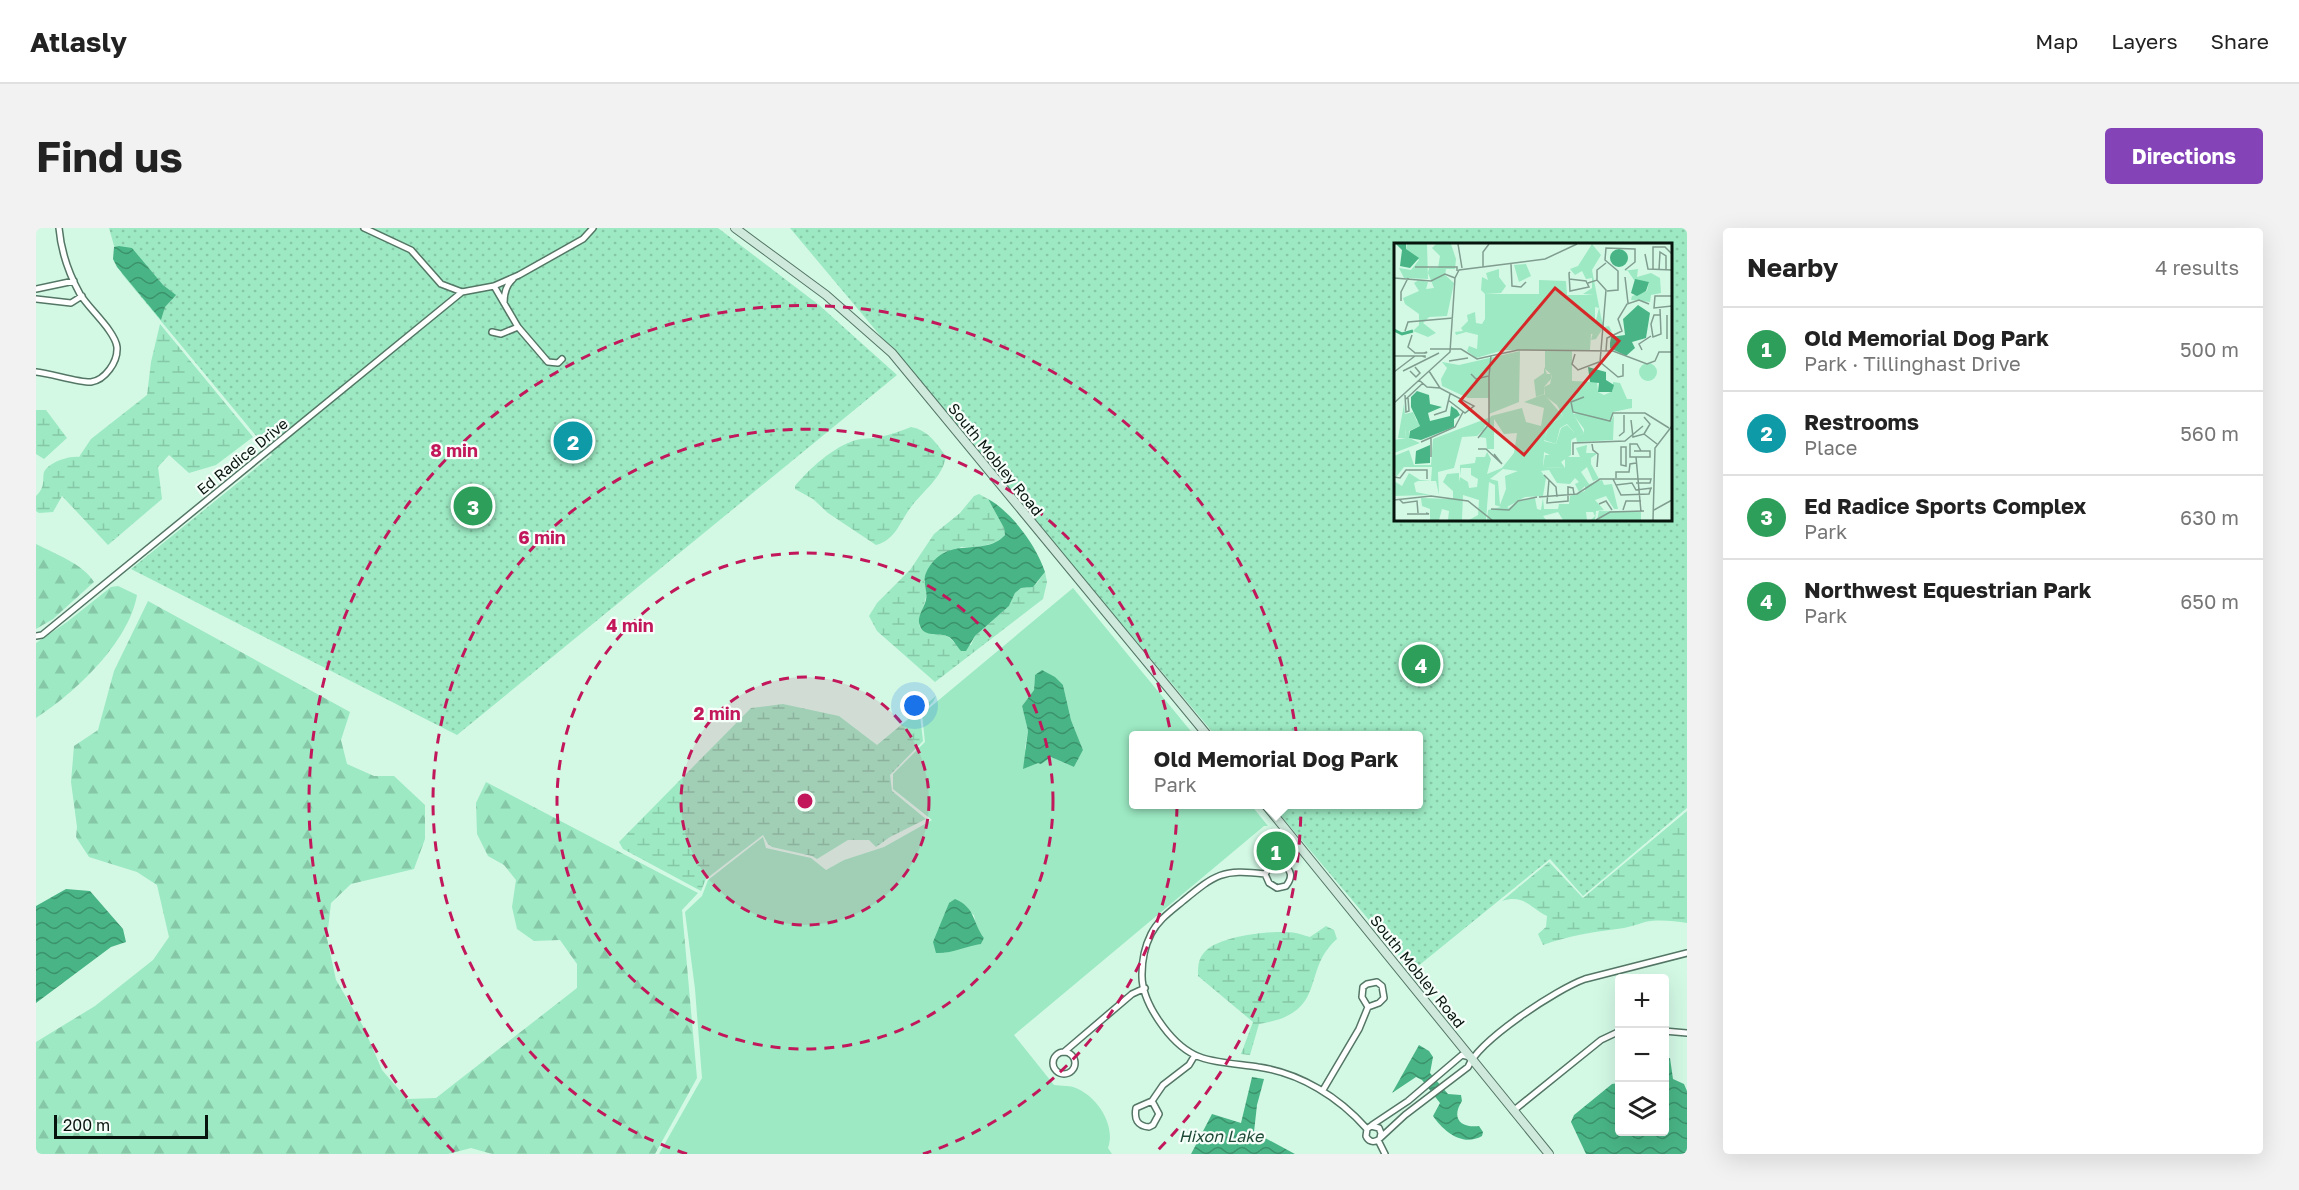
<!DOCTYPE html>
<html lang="en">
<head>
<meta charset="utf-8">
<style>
  :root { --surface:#fff; --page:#f2f2f2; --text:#222; --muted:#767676; --line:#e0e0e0; --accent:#8444b8 }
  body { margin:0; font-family:"Golos Text",sans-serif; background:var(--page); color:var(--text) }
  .controls { position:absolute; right:18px; bottom:18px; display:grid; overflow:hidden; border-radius:6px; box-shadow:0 6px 24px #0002 }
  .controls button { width:54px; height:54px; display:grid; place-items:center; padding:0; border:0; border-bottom:2px solid var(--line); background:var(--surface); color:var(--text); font:30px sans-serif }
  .scale { position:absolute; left:18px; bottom:15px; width:154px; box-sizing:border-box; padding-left:6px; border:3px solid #07140d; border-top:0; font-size:16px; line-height:21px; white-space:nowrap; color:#07140d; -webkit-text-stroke:4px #f6fefa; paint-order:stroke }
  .you { position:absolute; left:879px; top:478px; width:21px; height:21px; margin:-15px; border:4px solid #fff; border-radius:50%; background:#1a73e8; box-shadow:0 0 0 9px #1a73e833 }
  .badge { display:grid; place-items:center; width:39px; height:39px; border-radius:50%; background:var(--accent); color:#fff; font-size:20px; font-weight:700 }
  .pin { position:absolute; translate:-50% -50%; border:3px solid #fff; box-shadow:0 2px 6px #0006 }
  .popup { position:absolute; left:1093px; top:503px; width:294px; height:78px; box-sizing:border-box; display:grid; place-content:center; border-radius:6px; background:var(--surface); filter:drop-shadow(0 2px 4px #0005); font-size:20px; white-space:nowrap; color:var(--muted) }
  .popup b { font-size:22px; color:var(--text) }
  .popup::after { content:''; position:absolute; left:50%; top:100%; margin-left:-12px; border:12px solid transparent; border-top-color:var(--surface) }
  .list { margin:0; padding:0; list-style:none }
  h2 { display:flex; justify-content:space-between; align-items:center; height:78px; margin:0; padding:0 24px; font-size:26px }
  h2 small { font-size:20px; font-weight:400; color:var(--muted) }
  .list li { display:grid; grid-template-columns:39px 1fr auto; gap:18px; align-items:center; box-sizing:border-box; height:84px; padding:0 24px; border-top:2px solid var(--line) }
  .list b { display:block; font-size:22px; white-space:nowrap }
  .list p { margin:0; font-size:20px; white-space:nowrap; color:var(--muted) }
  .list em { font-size:20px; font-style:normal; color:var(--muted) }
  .icon { flex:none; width:33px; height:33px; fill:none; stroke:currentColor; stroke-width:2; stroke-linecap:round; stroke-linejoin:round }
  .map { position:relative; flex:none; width:1651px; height:926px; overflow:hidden; border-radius:6px }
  header { display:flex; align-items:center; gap:36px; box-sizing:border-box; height:84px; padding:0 30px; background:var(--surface); border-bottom:2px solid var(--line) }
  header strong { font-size:28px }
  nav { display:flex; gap:33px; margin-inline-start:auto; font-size:21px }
  .intro { display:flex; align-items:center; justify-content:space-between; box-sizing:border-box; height:144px; padding:0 36px }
  h1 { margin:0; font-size:42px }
  .button { padding:15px 27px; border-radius:6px; background:var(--accent); color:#fff; font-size:21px; font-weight:700 }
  main { display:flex; gap:36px; padding:0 36px }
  aside { flex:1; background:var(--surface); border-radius:6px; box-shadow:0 6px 24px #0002 }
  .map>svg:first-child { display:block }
  .green { fill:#9ce9c3; fill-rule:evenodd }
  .forest { fill:url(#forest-firs) }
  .wetland { fill:url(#wetland-marsh) }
  .park { fill:url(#park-dots); fill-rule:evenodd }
  .water { fill:url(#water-waves) }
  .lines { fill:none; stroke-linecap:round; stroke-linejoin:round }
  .street-casing { stroke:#547665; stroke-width:8 }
  .secondary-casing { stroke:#547665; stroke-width:10 }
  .street { stroke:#fff; stroke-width:5 }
  .secondary { stroke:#d0e9dd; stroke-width:8 }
  .ring { fill:none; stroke:#c2185b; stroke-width:3; stroke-dasharray:10 8 }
  .labels { text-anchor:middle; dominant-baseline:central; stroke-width:4.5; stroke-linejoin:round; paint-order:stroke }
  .street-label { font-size:15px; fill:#07140d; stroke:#f6fefa }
  .water-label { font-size:16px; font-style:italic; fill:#1e4a36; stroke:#f6fefa }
  .inset-river { fill:none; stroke:#49b586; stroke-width:3 }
  .inset-road { fill:none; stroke:#819d8f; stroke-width:1.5 }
  .view { fill:#d62828; fill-opacity:0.15; stroke:#d62828; stroke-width:3 }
  .inset-edge { fill:none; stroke:#07140d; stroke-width:3 }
  .centre { fill:#c2185b; stroke:#f6fefa; stroke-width:3 }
  .ring-label { font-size:18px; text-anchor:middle; font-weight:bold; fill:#c2185b; stroke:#f6fefa; stroke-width:4.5; stroke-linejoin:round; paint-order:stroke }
</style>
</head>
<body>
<header>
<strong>Atlasly</strong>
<nav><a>Map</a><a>Layers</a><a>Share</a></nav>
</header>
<div class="intro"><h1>Find us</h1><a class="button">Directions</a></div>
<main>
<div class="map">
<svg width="1651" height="926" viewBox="0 0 1651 926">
  <defs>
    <pattern id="forest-firs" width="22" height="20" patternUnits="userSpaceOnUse" patternTransform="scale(1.5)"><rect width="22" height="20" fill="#9ce9c3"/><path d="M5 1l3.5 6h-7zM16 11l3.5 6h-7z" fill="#85c7a6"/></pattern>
    <pattern id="wetland-marsh" width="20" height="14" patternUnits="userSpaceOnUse" patternTransform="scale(1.5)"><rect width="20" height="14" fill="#9ce9c3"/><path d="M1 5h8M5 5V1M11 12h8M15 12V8" fill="none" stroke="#85c7a6"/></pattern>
    <pattern id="park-dots" width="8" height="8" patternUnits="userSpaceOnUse" patternTransform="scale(1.5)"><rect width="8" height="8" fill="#9ce9c3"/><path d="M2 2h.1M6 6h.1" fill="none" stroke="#85c7a6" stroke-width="1.8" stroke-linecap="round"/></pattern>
    <pattern id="water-waves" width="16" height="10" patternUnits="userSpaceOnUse" patternTransform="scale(1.5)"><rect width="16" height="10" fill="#49b586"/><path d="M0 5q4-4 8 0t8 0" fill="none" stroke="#3b926c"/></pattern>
  </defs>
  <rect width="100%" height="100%" fill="#d3f9e5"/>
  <path class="green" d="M1037 360 1158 507 1098 508V576L1215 577 1232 598H1228L978 807 1018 857C1025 858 1035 857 1042 861 1062 870 1080 898 1072 920L1076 926H623L666 850 659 761 649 684 666 668 672 652 727 609 730 620 775 630 790 642 808 632 848 619 896 592 857 561V546L889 514 886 486ZM999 447 1027 457 1035 492 1047 522 1038 539 1015 529 1005 535 989 521 992 503 986 478 998 462ZM913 675 938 687 940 698 948 710 945 716 928 718 908 725 907 691Z"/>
  <path class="forest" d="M0 316C19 326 46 335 58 354L17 391 0 401Z
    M82 358 101 367C93 414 39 465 0 490V415L31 394 75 359Z
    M112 373 314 484 305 512 311 536 338 548H358L389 577V611L378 641 315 656 295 675 291 710 300 752 327 798 346 842 371 871 400 870 541 760V736L524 712 498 713 481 701 476 679 480 652 468 637 452 628 441 606 440 575 450 554 662 665 646 682 661 850 619 926H456L435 920 412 926H0V814L59 778 117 732 133 709 121 657 101 644 53 629 40 609 41 599 35 554 38 518 62 502 78 443Z"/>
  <path class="wetland" d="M124 96 217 209 180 237 153 245 133 227 122 239 126 271 72 317 26 268 17 284 3 285 0 283V268C12 257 4 247 10 241 17 233 34 228 43 229L55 211 111 167 115 134Z
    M0 182H10L31 210 8 231 0 226Z
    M875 199C892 202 900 215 910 228 907 249 887 263 875 279 864 293 860 312 840 317L792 285 777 271 759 261V258C774 240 797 219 820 212 827 210 835 211 843 209 854 207 865 203 875 199Z
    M943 266 952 271 968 300 969 307C958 319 940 319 925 319L888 353C894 367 887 376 884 390 878 410 904 403 914 410 916 412 918 415 921 417H935L939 408 973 378 979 365 985 360H991L1001 355 1009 344 1011 354 1007 371 899 454 841 403 833 388 841 375 874 342 898 306 924 285 938 268Z
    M900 468 897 474 884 487 887 513 854 547 856 563 890 591 854 609 840 619 833 612H812L781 631 776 628 736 619 732 616 727 607 670 651 665 663 587 621 583 614 715 480 747 476 803 488 841 517Z
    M1651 583V695C1638 693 1622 691 1609 694 1600 697 1590 700 1581 701 1556 704 1532 708 1507 717L1502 706 1510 699 1511 688C1494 680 1489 666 1466 673L1513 634 1547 670Z
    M1290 698 1298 702 1301 711C1264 743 1294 785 1223 796L1214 827 1205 826 1217 794 1162 748C1162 740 1162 732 1167 726 1179 708 1231 703 1251 704 1259 704 1267 707 1274 709Z"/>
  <path class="park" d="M73 0H682L783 77 861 147 421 507 95 341 236 227 86 46Z
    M754 0H1651V580L1547 668 1514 631 1376 743 1236 577 1382 576V508L1179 507ZM1360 16H1634V291H1360Z"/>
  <path class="water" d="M83 18 96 20 127 57 140 67 129 79 125 92 81 39 77 31 78 19Z
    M952 271C976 284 1001 319 1009 344L997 359 985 360 979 365 973 378 939 408 930 423H925C921 419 918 412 913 409 904 404 888 410 884 398 880 390 888 380 890 372 892 362 886 354 890 345 910 304 947 331 969 307L968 300Z
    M1006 442 1019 449 1027 457 1035 492 1047 522 1038 539 1015 529 1005 536 1002 535 987 541 992 503 986 478 998 462 999 447Z
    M30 661 54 663 87 701 90 714 75 719 0 775V678Z
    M919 671C940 680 936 694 948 710L945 716C930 718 915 726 900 725L897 714 913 675Z
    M1383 817 1393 823 1397 829 1394 845 1412 866 1425 867 1426 873C1415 890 1424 900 1443 898L1447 904 1446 908C1427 919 1408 904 1397 888L1404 875 1386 852 1380 849 1356 865Z
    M1629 830H1634L1637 851 1648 856 1651 863V926H1550L1535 894 1538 887 1576 856 1583 855 1584 904H1628Z
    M1216 849 1228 851 1221 877 1218 904 1259 926H1155L1176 886 1205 895Z"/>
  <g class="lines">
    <g class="street-casing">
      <path id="street" d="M328 0 375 22 405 56 426 64 458 58 483 47 547 11 557 0
        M458 58 482 99 512 134 522 135 526 131
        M0 61 38 53
        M0 71 35 75 46 68
        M468 75C468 65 470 57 477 51
        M456 104 465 106 482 99
        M0 144C13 145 45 155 55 154 69 152 82 134 81 119 79 103 53 81 44 66 33 46 25 23 23 0
        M0 408 6 407 426 64
        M1229 646 1233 640 1246 636C1256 642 1257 649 1250 658L1241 660 1233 655 1229 646C1186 641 1180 646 1147 673 1135 683 1122 692 1115 706 1109 718 1106 732 1106 746 1105 774 1134 815 1159 827 1175 835 1204 836 1222 839 1264 845 1303 869 1331 901
        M1628 803 1651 805
        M1028 824 1096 766 1109 760
        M1017 835a11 11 0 1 1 22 0a11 11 0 1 1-22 0Z
        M1287 862 1323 801 1332 779 1343 775 1348 770 1346 758 1341 754 1331 756 1327 759 1326 769 1332 779
        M1116 873 1123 886 1117 897 1113 899C1101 898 1098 891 1100 880L1116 873 1127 857 1153 837 1159 827
        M1477 883 1565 812 1584 803
        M1336 897 1372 873 1426 827 1434 829
        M1344 910 1345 905 1343 900 1335 898 1331 901 1330 908C1332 913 1337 915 1342 912L1369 887 1432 839C1443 812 1521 761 1549 751L1651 725
        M1342 912 1349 926"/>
    </g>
    <g class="secondary-casing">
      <path id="secondary" d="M699 0 790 67 856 125 1172 508
        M1229 576 1513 926"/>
    </g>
    <use href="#street" class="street"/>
    <use href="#secondary" class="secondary"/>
  </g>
  <circle cx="769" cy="573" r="124" fill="#c2185b" fill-opacity=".12"/>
  <g class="ring">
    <circle cx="769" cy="573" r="124"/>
    <circle cx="769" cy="573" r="248"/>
    <path d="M651 926A372 372 0 1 1 887 926"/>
    <path d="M418 924A496 496 0 1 1 1120 924"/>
  </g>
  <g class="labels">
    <g class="street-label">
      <text transform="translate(206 228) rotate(-39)">Ed Radice Drive</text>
      <text transform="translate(960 231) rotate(51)">South Mobley Road</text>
      <text transform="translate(1382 743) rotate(51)">South Mobley Road</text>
    </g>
    <g class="water-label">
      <text x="1185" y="908">Hixon Lake</text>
    </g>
  </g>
  <g transform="translate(1358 15)">
    <rect width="278" height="278" fill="#d3f9e5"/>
    <path d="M151 108H178V138L203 139 204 149 210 152 219 148V139L226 140 233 156H238V165L219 169 217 177 179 170 190 190 177 197V212L167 219 171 225 149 224 151 212H173V203L180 189 173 181 166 185 162 201 150 197 155 182 169 173 163 162 151 153 150 144 156 141 158 132 151 126Z" fill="#9ce9c3"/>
    <path d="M13 1H33L34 36 10 35 5 25 17 27 25 17 12 6ZM245 129a9 9 0 1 1 18 0a9 9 0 1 1-18 0ZM150 151 169 173 154 182 150 198 162 201 167 185 173 182 180 189 173 212 162 215 150 209 149 224 171 225V214H186L182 205 193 202 192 210H204L197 215V221L205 236 199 238 193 224 187 229 195 241 208 237 210 242 218 241 224 266H220L212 253 201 257 210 267 202 268 201 277H197L201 273 199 269H192L193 277H169L164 269 149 273 152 277H93L94 267 107 264 101 262V242L95 239 92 277H75L84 272 85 257 69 252 68 277H54L55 268 48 266 45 277H36V266L28 263 27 255 59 256V248L49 239 53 231 65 230V239L66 234 74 239 75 245 83 244 84 236 77 232V225H67L66 233V222L81 220 82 214H91L93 209 97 216 93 231 108 225 120 210 123 190 110 191 100 176V206H93L92 195 85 194 97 173 128 165 132 179 147 183 150 165 130 159ZM109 226 124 228 111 233 112 246 106 262 104 238 96 236ZM155 227 163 240 176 241 181 235 185 239 181 241 185 249 191 243V248L176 253 175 261H165L164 266H150L149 255 147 267 143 266 141 255 122 259 115 265 113 264 131 254 149 253 152 235 147 228ZM179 171H197L217 178 220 172 219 197 183 199 182 194 190 190V186ZM94 175V182L83 193 68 194 60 225 44 229 45 252 42 238H24L20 240 22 249 36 252 0 253V238L8 243 15 230 26 237 37 238 38 224H10L2 234 0 213 15 207 20 222H37L39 196ZM24 178 26 183 15 188V195L26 200 0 210V197L12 195 11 185ZM205 268 247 269V277H203Z" fill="#9ce9c3" fill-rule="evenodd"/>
    <path d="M42 1H57L62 16 61 26H52L51 32 60 40 53 73 35 74 29 80 42 90 34 94 19 88 25 82V71L11 61 9 55 25 48 20 40 25 37 34 39 32 46 40 45 34 30 35 25H44L46 13 38 5ZM198 1 207 12 198 27 207 74 210 84 215 83 218 89 209 85 202 96 197 97 205 65 201 64V52L189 51 198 45V35L192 36 188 28 181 32 176 26 184 23ZM132 21 137 33 125 39 120 22ZM105 26V34L112 43 107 50 91 51 87 47 88 34 94 37 92 30ZM244 26 243 34 257 30 266 35 267 50 257 52 256 59 237 57 238 53 253 48 255 39 240 37 234 28H229ZM81 69 82 80 88 81 91 76V107H110L82 115 73 108 75 103 83 106 84 92 72 89 62 92 61 89 69 88 67 85 74 78 73 72ZM150 124 153 131H158L157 136 150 144V151L142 154 140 137 150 130ZM10 161 11 171 19 169 24 181 11 185 12 195H4Z" fill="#9ce9c3"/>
    <path d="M145 37 172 38 173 52H201V91H197L196 107H91V51H145ZM126 108 125 159 95 171V155H74L48 143 47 136 53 125 48 119 65 122Z" fill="#9ce9c3"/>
    <path d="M2 1H12V6L25 15 16 25 6 23 8 7ZM216 15a9 9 0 1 1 18 0a9 9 0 1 1-18 0ZM241 36 255 39 252 48 243 53 237 50ZM244 62 256 70 252 95 238 99 241 105 232 113 216 105V100L217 94 231 92 229 76ZM194 124 212 129V137L220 142 218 149H204L205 140 196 139ZM23 148 35 152 36 161 48 164 34 170 36 178 56 173 57 163 63 167 66 172 60 176V184L27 197 15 195 16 188 26 183 17 164V154ZM36 202V220L21 221 22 208Z" fill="#49b586"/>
    <path class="inset-river" d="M0 87 8 91 19 88"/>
    <path class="inset-road" d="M64 1 68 25M251 11 254 26 278 27M117 21 118 43 127 44 132 39M21 24H63V28M89 24V9L95 1M259 27V4H271L278 11M265 27 266 9 272 13V26M231 34 234 60M0 35 37 38 51 31 61 35M175 36 192 38 195 44 176 48 175 30 176 29M203 37V27L212 20M194 40 203 37 212 47 206 119M213 48 224 47V28L211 17 212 5 241 6V19L231 27M278 53H261L260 65 278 63M7 58V49L14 35M266 72H260L257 81 259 94 267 91 266 66M11 88 14 79 59 75M18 92 14 104 20 109 21 110H32L33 109 30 110M273 96V72M36 106H67L83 116 124 107 219 108 253 121 261 118 265 109H278M248 107 245 101 257 93M212 108 213 95 228 88 224 76 233 61 245 57 255 61M181 111 178 121 184 127 205 119M0 113H31V114L28 113M55 118 74 115M206 119 224 134 229 133V121M9 128 45 110M16 128 22 134 26 130 21 124M35 128 46 145M0 129 21 113M77 131 82 136 95 133 97 113M25 137 33 144 46 145 80 163 71 170 54 157M11 152 12 169 15 168 14 155M190 154 177 159 179 169 216 178 219 170H251L275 185M12 156 29 140M0 160 56 109 61 35 65 27 151 16 183 1M40 172 52 168 56 151M250 174 256 181 250 191M237 177 239 194 250 191 263 201M225 193 230 189V172M84 195 95 181V133M27 199 61 184 69 169M198 201 199 207 204 211 203 224M227 204H232V223L227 222ZM84 206H92L108 221 100 211M240 208H256V214H236V201H243L247 208M179 212V200L231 198 249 183M37 214V195M242 214 247 269M150 232 162 244 163 254M0 234 6 235 12 227H33V236M222 235V229H235L236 221 242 220M219 236 227 252 255 251 257 245M155 237 153 260 174 258V244L179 245 180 251M222 242 238 240 242 247 258 245M145 254 183 251 206 236H257L256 240H242M5 256 9 260 23 258 24 270M0 257 37 253 74 258 98 277M205 261 212 258 218 267M97 266 115 267 124 258 143 254M229 267 232 258H247M260 267 278 257M13 271H35L32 270M202 277 216 269 250 268M259 277 261 205 278 183"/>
    <path class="view" d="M161 45 225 98 130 212 66 158Z"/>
    <rect width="278" height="278" class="inset-edge"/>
  </g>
  <circle cx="769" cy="573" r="9" class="centre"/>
  <g class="ring-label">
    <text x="418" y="229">8 min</text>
    <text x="506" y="316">6 min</text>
    <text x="594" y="404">4 min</text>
    <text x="681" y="492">2 min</text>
  </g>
</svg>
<div class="controls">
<button>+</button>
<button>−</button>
<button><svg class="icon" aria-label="layers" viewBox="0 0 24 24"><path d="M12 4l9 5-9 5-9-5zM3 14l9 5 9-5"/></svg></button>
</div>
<div class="scale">200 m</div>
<div class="you"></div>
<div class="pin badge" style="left:1240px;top:623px;background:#2e9e5b">1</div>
<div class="popup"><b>Old Memorial Dog Park</b>Park</div>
<div class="pin badge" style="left:537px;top:213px;background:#0f9aa8">2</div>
<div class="pin badge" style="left:437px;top:278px;background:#2e9e5b">3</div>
<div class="pin badge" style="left:1385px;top:436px;background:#2e9e5b">4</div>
</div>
<aside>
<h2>Nearby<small>4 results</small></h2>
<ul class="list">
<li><span class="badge" style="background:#2e9e5b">1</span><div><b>Old Memorial Dog Park</b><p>Park · Tillinghast Drive</p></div><em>500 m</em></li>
<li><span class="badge" style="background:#0f9aa8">2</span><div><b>Restrooms</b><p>Place</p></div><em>560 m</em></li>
<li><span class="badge" style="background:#2e9e5b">3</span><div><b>Ed Radice Sports Complex</b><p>Park</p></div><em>630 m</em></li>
<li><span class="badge" style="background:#2e9e5b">4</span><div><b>Northwest Equestrian Park</b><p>Park</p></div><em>650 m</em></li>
</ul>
</aside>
</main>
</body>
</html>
